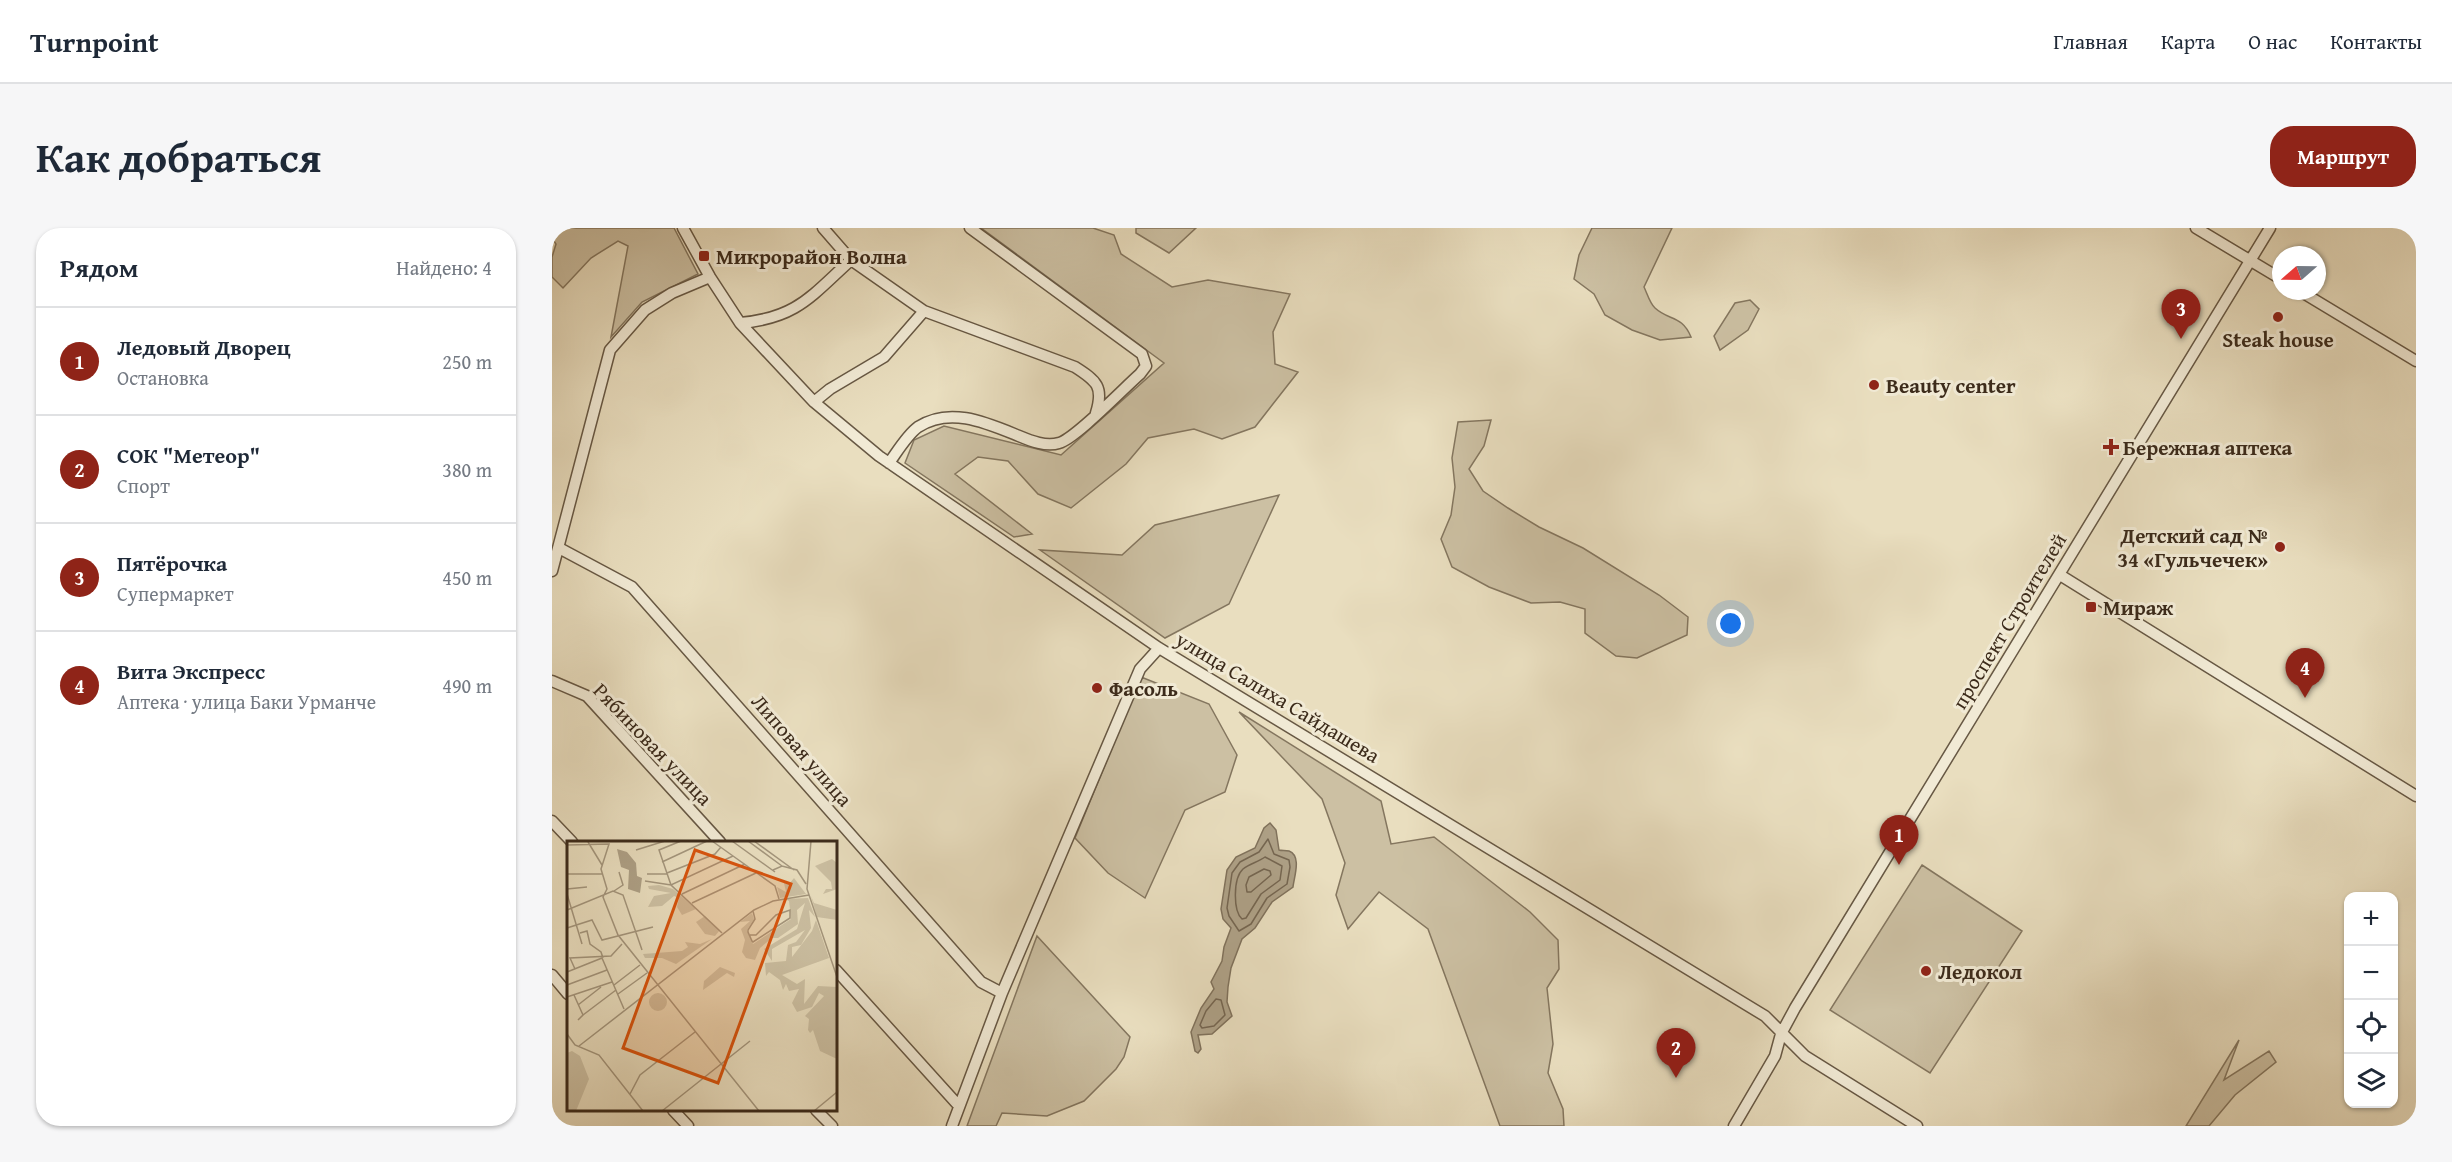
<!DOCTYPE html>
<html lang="ru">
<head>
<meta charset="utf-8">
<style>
  :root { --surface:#fff; --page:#f6f6f7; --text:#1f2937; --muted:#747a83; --line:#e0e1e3; --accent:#8f2418 }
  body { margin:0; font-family:"Gentium Book Plus",serif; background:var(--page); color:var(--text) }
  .controls { position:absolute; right:18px; bottom:18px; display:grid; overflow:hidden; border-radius:12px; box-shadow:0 2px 4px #0004 }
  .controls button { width:54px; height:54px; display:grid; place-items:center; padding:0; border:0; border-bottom:2px solid var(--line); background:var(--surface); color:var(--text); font:30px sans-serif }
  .compass { position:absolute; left:1720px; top:18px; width:54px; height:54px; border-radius:50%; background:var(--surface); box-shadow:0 2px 4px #0004; rotate:250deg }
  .you { position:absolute; left:1179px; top:396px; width:21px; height:21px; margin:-15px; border:4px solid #fff; border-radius:50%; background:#1a73e8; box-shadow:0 0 0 9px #1a73e833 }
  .badge { display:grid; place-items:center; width:39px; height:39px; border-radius:50%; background:var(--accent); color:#fff; font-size:20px; font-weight:700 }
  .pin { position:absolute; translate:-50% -50px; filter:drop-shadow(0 2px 3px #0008) }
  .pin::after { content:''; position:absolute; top:32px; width:21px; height:18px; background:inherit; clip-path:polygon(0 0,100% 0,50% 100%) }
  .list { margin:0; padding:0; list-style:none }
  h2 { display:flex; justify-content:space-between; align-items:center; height:78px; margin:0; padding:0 24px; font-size:26px }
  h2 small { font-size:20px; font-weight:400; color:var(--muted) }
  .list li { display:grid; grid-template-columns:39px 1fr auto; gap:18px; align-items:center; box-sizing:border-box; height:108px; padding:0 24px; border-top:2px solid var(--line) }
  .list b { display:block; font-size:22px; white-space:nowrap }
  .list p { margin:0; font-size:20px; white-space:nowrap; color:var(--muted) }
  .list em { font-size:20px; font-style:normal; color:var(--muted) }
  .icon { flex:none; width:33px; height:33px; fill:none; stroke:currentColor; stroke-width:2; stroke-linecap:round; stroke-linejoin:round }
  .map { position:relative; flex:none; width:1864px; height:898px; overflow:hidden; border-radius:24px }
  header { display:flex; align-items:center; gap:36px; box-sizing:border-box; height:84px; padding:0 30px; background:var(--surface); border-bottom:2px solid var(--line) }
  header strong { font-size:28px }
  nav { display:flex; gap:33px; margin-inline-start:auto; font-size:21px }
  .intro { display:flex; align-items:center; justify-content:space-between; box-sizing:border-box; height:144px; padding:0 36px }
  h1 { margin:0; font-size:42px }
  .button { padding:15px 27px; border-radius:24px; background:var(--accent); color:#fff; font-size:21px; font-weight:700 }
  main { display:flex; gap:36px; padding:0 36px }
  aside { flex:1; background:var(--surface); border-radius:24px; box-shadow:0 2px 4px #0004 }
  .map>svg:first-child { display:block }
  .green { fill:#ccc0a3; stroke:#84765f; stroke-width:1.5 }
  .water { fill:#aea187; stroke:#80725c; stroke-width:1.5 }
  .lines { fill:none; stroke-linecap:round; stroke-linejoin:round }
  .shore { stroke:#756651; stroke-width:1.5 }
  .minor-casing { stroke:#675844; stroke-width:13 }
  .minor { stroke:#f1ead5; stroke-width:10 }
  .poi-dot { fill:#8f2418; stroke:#f1ead5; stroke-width:2 }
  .labels { text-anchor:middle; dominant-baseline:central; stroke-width:6; stroke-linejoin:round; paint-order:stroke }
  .poi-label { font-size:21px; font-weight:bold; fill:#3c2b1b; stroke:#f1ead5; text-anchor:start }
  .street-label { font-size:21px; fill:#3c2b1b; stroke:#f1ead5 }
  .inset-road { fill:none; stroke:#a4967d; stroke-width:1.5 }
  .view { fill:#d7540e; fill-opacity:0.15; stroke:#d7540e; stroke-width:3 }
  .inset-edge { fill:none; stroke:#3c2b1b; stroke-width:3 }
</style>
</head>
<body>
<header>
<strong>Turnpoint</strong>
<nav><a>Главная</a><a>Карта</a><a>О нас</a><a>Контакты</a></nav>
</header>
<div class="intro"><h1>Как добраться</h1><a class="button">Маршрут</a></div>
<main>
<aside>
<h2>Рядом<small>Найдено: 4</small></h2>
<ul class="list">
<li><span class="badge">1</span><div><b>Ледовый Дворец</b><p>Остановка</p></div><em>250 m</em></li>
<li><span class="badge">2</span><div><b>СОК &quot;Метеор&quot;</b><p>Спорт</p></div><em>380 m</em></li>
<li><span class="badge">3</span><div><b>Пятёрочка</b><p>Супермаркет</p></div><em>450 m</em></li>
<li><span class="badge">4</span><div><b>Вита Экспресс</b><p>Аптека · улица Баки Урманче</p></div><em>490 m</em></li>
</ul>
</aside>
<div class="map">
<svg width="1864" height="898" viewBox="0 0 1864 898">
  <rect width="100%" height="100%" fill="#e9debf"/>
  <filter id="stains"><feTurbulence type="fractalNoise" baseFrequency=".00333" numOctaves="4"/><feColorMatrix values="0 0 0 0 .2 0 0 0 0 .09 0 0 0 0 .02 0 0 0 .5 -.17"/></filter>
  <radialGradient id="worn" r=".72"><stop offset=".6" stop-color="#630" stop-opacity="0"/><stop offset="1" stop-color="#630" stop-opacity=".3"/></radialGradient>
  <path class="green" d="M0 0H122L146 46 90 74 59 109 76 18 66 13 39 30 11 60 0 49V29L4 16 0 10Z
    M429 0H541L562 7 569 26 620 59 656 52 738 66 721 104 723 136 746 144 703 199 670 211 642 201 596 210 574 236 519 280 486 266 456 233 426 229 403 246 480 306 462 309 353 235 362 212 392 198 509 227 612 135Z
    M584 0H644L617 25 584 5Z
    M1040 0H1120L1092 59C1095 65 1098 76 1103 80 1117 93 1130 87 1139 109L1108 112 1080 102 1053 87 1042 66 1022 51 1027 27Z
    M1198 72 1207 81 1196 102 1168 122 1162 108 1183 75Z
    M939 192 932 218 917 241 931 263 956 280 987 299 1031 320 1107 367 1136 389 1135 407 1085 430 1064 428 1033 405V381L1008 374 979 375 937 359 900 339 889 311 899 287 903 259 900 230 906 194Z
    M727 267 677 376 613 410 488 322 570 327 603 297Z
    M589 449 657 476 685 527 673 564 633 582 593 670 556 645 523 610Z
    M687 484 829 573 839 616 882 609 978 684 1006 712 1007 741 995 760 1001 816 996 845 1011 881 1012 898H948L876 701 827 664 796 701 784 667 793 635 770 571Z
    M1370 637 1470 703 1378 845 1278 782Z
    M485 708 578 809 572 829 564 841 532 873 495 888 450 885 444 898H415Z
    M1687 812 1672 852 1717 823 1724 834 1683 867 1657 898H1634Z"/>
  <path class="water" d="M718 595 724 602 727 622C730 623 733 622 737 623 750 628 742 649 741 659L720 674 703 700 690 711 679 740 676 759 675 774 680 788 660 806 646 807 649 821 646 825 643 823 639 804 649 780 662 761 659 754 670 733 672 719 679 700 671 691 669 681 675 642 684 629 703 620 712 600Z"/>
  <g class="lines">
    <path class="shore" d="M716 611 722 626 737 632 738 639 735 656 715 670 699 696 687 703 677 688 675 680 680 645 688 634 707 624Z
      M713 629 730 638 728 652 709 666 694 690 690 691C681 683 681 650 691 641 697 636 706 634 713 629Z
      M712 641 718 643 719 647 699 664H695L694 657 697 649Z
      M664 771 669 772 673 787 662 798 650 800 648 797 654 783Z"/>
    <g class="minor-casing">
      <path id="minor" d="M131 0 158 49 188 95 262 174 327 228 607 420 1213 788 1253 828 1365 898
        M271 0 299 32 372 83 523 139C545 153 552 159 544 185
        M1644 0 1729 51
        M1748 63 1864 133
        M188 95C245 90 259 68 299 32
        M262 174 278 161 332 129 372 83
        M337 235C345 224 355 207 366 199 398 178 435 195 467 208 479 213 494 219 507 215 523 211 572 160 588 146L594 138 590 126 418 0
        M7 320 80 359 429 754 450 765
        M0 343 58 122 93 82 120 65 158 49
        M1508 347 1864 568
        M0 453 35 468 168 614
        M0 593 20 614
        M284 742 406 877
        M0 747 16 766
        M121 882 136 898
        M264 882 280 898
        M400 898 450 765 588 441 607 420
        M1182 898 1223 828 1229 806 1243 780 1718 0"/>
    </g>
    <use href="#minor" class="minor"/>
  </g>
  <g class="poi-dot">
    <rect x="146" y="22" width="12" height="12" rx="3"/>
    <circle cx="1726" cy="89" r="6"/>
    <circle cx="1322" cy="157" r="6"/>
    <path d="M1556 210h6v6h6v6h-6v6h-6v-6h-6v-6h6z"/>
    <circle cx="1728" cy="319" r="6"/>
    <rect x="1533" y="373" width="12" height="12" rx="3"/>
    <circle cx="545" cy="460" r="6"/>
    <circle cx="1374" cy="743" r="6"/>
  </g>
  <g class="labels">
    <g class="poi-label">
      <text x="164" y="28">Микрорайон Волна</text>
      <text x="1726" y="111" text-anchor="middle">Steak house</text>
      <text x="1334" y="157">Beauty center</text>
      <text x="1571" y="219">Бережная аптека</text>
      <text x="1716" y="307" text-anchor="end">Детский сад №<tspan x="1716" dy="24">34 «Гульчечек»</tspan></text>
      <text x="1551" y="379">Мираж</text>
      <text x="557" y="460">Фасоль</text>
      <text x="1386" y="743">Ледокол</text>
    </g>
    <g class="street-label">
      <text transform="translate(1457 393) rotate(-59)">проспект Строителей</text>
      <text transform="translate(726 469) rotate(31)">улица Салиха Сайдашева</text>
      <text transform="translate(101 516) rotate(46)">Рябиновая улица</text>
      <text transform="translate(250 522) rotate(49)">Липовая улица</text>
    </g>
  </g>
  <g transform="translate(15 613)">
    <rect width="270" height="270" fill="#e9debf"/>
    <path d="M265 18 270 22V48L256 53 259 48H265L264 41 248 25ZM227 37 239 53 213 57 210 46 219 51 217 42 222 43ZM92 44 106 48 129 68 115 74 110 66 112 57 107 55 95 65 81 66 87 55 104 52 82 48 81 45ZM244 55 247 62 270 69V79L250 76ZM241 57 248 76 242 69 244 87 234 104 225 106V116L245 90 249 79 262 117 215 134 230 143 238 138 237 163 251 145 270 146V218L253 210 246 189 243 192 241 189 242 178 238 175 257 155 252 152 245 166 230 171 225 162 232 148 222 150 219 143 216 149 213 139 202 131 199 135 198 122 219 120 221 104 229 101 238 89 205 108V120L197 108 230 88 238 62 230 69 231 83 211 97H205L193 107 188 119 179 117 175 111 178 99 174 88 183 80 173 81 185 72 187 78 180 89 186 103 224 78 222 60 218 58ZM138 75 153 89 148 95 138 93 129 81ZM145 98 109 123 95 117H78L76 113 115 110 121 106 118 101 133 103ZM153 126 168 132 167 136 160 132 136 149 137 140ZM82 161a9 9 0 1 1 18 0a9 9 0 1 1-18 0ZM5 210 13 215 22 238 9 270H0V212Z" fill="#ccc0a3"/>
    <path d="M50 8 60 11 69 22 70 35 75 37 73 52 61 48 62 29 54 26Z" fill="#aea187"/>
    <path class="inset-road" d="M114 0 92 9 104 44 155 92M145 0 208 45 212 58M165 0 208 31M181 0 215 25M187 0 227 29M244 0 240 48 270 136M21 1 35 24M0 4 42 3 34 28 40 48 36 56 51 94 192 270M69 9 98 0M95 21 140 0M206 29 215 25 230 29 239 43M100 32 148 13 154 6M0 33H35M80 33H100M78 40 104 44 166 15M0 48 20 46M47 50 56 44 52 31M0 53 15 103M115 53 178 23M125 62 189 32M0 69 46 50 56 54 75 109M0 87 25 79 35 99 86 86M13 92 20 90 23 103 34 111 36 117M183 94H189L209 74 223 69V77L186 101 185 100 181 91V89L188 78 186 70M35 117 57 168M8 128 3 117 44 115 55 103M0 131 35 117M0 144 40 129M47 144 73 124M51 153 80 132M7 154 16 174 11 179M0 156 45 141M11 164 34 146M16 174 49 149M0 193 8 204 32 214 76 270M12 205 187 69 206 60 242 54M63 253 73 234 128 191M95 270 183 200M247 270 270 251"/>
    <path class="view" d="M128 9 224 43 151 242 56 207Z"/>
    <rect width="270" height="270" class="inset-edge"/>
  </g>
  <rect width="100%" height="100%" filter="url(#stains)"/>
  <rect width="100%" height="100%" fill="url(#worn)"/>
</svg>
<div class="controls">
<button>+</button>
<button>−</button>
<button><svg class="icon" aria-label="locate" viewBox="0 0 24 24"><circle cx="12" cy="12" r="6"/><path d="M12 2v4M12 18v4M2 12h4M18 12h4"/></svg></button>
<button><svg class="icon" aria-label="layers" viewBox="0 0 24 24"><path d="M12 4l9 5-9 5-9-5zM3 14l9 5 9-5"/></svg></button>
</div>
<svg class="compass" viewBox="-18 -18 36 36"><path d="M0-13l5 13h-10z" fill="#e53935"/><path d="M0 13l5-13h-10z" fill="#747a83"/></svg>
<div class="you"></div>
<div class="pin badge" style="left:1347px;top:637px">1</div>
<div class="pin badge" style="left:1124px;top:850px">2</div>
<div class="pin badge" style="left:1629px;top:111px">3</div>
<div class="pin badge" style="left:1753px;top:470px">4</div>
</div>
</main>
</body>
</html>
